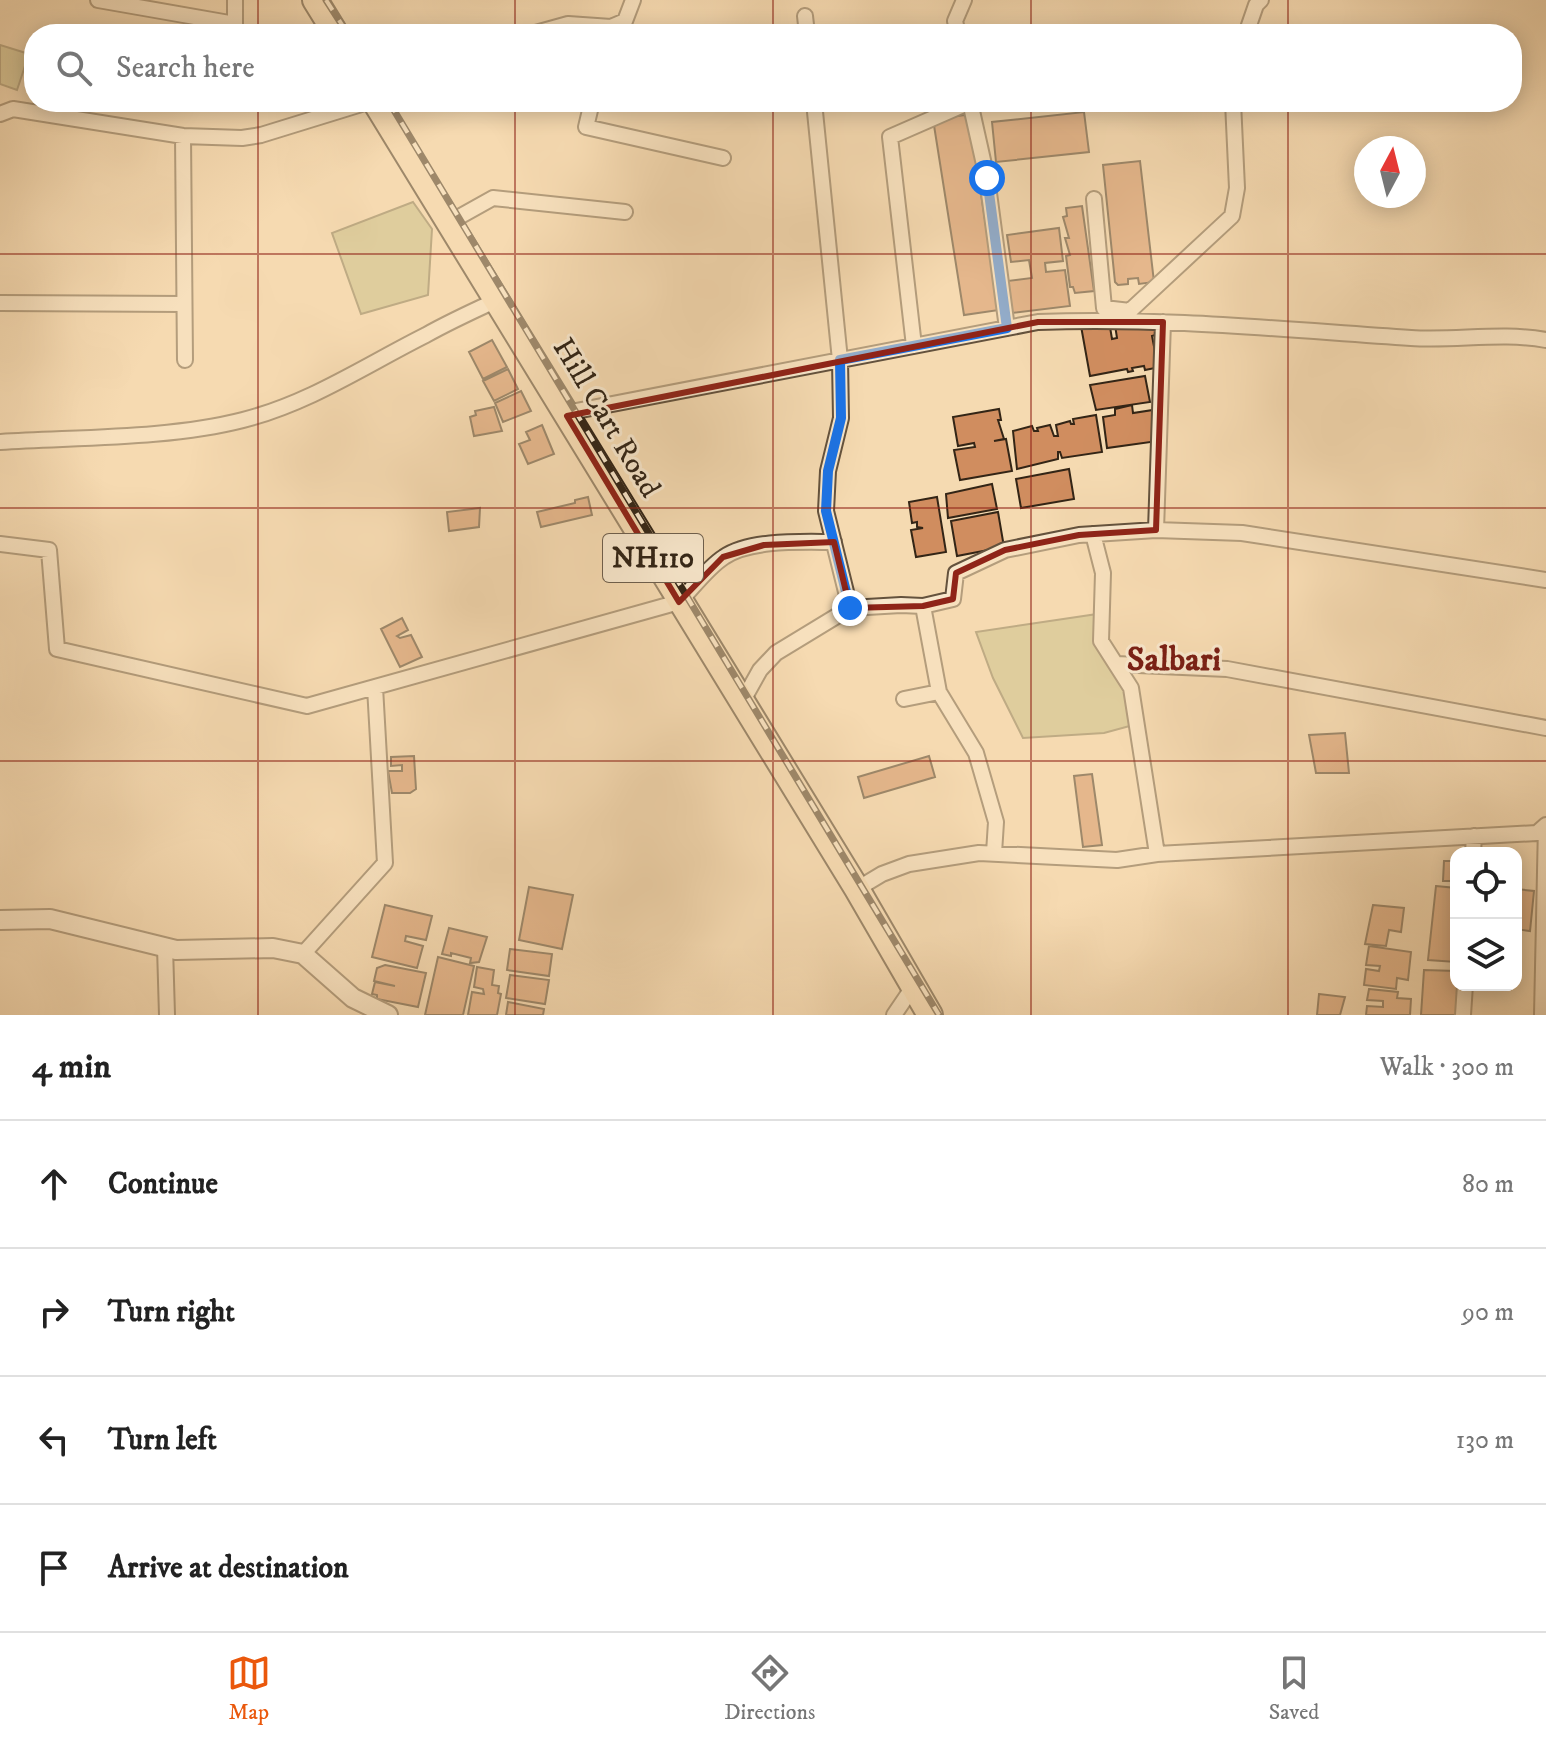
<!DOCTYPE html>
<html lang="en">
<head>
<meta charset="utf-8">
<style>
  :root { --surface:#fff; --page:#f6f6f6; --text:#222; --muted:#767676; --line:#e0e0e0; --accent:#ea580c }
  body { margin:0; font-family:"IM FELL DW Pica",serif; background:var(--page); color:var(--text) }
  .controls { position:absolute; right:24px; bottom:24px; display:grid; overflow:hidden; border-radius:16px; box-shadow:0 4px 20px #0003 }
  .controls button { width:72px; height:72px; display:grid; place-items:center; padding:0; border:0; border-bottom:2px solid var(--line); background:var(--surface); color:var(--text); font:40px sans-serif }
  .compass { position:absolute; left:1354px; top:136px; width:72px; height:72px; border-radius:50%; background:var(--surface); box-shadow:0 4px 20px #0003; rotate:7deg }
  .stop { position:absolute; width:24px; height:24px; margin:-18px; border:6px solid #1a73e8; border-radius:50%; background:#fff }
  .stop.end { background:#1a73e8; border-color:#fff; box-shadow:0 2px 8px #0008 }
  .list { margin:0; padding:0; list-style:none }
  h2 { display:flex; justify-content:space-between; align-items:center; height:104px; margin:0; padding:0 32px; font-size:34px }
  h2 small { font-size:26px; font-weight:400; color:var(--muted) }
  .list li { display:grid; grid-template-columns:52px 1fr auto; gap:24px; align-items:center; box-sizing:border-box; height:128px; padding:0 32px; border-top:2px solid var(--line) }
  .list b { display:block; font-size:30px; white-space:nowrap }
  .list em { font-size:26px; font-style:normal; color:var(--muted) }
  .icon { flex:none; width:44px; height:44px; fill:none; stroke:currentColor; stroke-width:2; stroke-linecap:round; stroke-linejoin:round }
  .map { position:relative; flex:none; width:1546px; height:1015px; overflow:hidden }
  .search { position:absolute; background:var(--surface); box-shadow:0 4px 20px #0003; left:24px; right:24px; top:24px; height:88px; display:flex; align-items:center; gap:20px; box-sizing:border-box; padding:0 28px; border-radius:32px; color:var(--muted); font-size:30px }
  .sheet { height:616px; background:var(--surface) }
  nav { display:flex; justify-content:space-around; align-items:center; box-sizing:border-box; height:112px; border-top:2px solid var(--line); background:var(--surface); font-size:22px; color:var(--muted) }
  nav a { display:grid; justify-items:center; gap:4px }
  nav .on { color:var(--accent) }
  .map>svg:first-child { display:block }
  .green { fill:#c4bd86; stroke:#7c714e; stroke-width:2 }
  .building { fill:#d08d5f; stroke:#332516; stroke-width:2 }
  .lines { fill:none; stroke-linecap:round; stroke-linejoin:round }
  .minor-casing { stroke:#64523d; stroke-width:18 }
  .tertiary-casing { stroke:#64523d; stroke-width:22 }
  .trunk-casing { stroke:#332516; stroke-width:28 }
  .minor { stroke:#f8e7cc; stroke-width:14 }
  .tertiary { stroke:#f8e7cc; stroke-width:18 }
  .trunk { stroke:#f5dab1; stroke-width:24 }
  .rail-casing { stroke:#332516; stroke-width:7 }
  .rail { stroke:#f8e7cc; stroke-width:4; stroke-dasharray:12; stroke-linecap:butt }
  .route { stroke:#1a73e8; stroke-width:10 }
  .marked { fill:none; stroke:#8f2418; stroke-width:6; stroke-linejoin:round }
  .grid { fill:none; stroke:#8f2418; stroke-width:2; stroke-opacity:0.55 }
  .labels { text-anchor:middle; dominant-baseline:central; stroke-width:6; stroke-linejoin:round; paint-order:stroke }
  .shield { fill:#f8e7cc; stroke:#6e5f4d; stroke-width:2 }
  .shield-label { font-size:28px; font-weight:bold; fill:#332516 }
  .street-label { font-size:30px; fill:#332516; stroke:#f8e7cc }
  .quarter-label { font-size:34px; font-weight:bold; fill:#7a1f14; stroke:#f8e7cc }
</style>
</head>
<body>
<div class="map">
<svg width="1546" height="1015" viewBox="0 0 1546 1015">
  <rect width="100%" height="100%" fill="#f5dab1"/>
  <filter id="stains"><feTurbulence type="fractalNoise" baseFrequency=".0025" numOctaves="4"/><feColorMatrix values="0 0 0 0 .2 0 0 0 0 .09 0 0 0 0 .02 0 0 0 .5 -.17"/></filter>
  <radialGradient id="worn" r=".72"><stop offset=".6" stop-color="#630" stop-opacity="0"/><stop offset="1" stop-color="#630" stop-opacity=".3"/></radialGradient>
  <path class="green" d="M0 45 29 54 17 90 0 84Z
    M413 202 432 229 428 295 361 314 332 233Z
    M1104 613 1101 641 1131 688 1137 724 1104 733 1023 738 993 678 976 632Z"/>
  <path class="building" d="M1084 112 1089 152 996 162 992 122Z
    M965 115 970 123 999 310 964 315 933 119Z
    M1140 161 1154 282 1139 284 1138 278 1128 279V284L1118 285 1115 282 1103 165Z
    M1082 206 1094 291 1075 293 1073 287H1070L1066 256 1070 255 1065 238H1069L1063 217 1067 216 1066 208Z
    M1059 228 1063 261 1045 263 1046 272 1065 270 1070 306 1012 313 1007 281 1032 278 1029 260 1011 262 1007 235Z
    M1109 321 1112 339 1117 338 1115 325 1152 324 1159 334 1152 336 1156 357 1155 368 1145 370 1144 366 1132 368 1133 371 1128 372 1127 369 1090 376 1081 326Z
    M492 340 507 367 483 379 469 352Z
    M508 369 518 389 494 401 483 381Z
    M1145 376 1150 402 1096 410 1090 385Z
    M521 391 531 411 503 422 495 403Z
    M1132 405 1133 413 1153 410 1158 441 1107 448 1103 417 1115 415V409Z
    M494 407 502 431 474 436 470 417 476 415 475 411Z
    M999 409 1001 420H998L1004 439 994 441 1006 439 1012 471 960 480 954 450 975 447 974 443 958 446 953 417Z
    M1096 415 1102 452 1062 458 1060 452H1058V459L1017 469 1013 431 1032 426 1034 431H1038L1037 428 1050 425 1054 436H1058L1056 425 1070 421 1071 424H1074L1073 419Z
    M542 425 554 454 528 464 519 444 530 440 526 432Z
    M1069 469 1074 499 1021 508 1016 479Z
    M992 484 997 509 948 518 946 494Z
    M588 497 592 515 541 527 537 512 575 503V500Z
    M937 497 946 552 916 557 911 530 923 528 917 527V522L912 523 909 502Z
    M480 508 479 527 449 531 447 512Z
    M998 512 1004 547 957 556 951 521Z
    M402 618 408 630 397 636 400 638 411 635 422 657 400 667 381 629Z
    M1345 733 1349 773H1316L1309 735Z
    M414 756 416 789 410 793H392L388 771H402V765L391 766V757Z
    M929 756 935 777 864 798 858 777Z
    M1092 774 1102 845 1083 847 1074 776Z
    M1444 861H1456V881H1443Z
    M1436 886 1456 888V962L1428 960Z
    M529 887 573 895 562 949 519 940Z
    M1516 889 1534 891 1530 931 1516 929Z
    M385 905 432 916 426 940 406 936 405 941 423 946 417 968 372 957Z
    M1373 905 1404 908 1401 932 1389 930 1386 946 1365 944Z
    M449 928 487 937 479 962 470 963 471 958 451 953V956L442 954Z
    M1369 946 1411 952 1408 980 1397 978 1396 989 1364 985 1366 969 1379 971 1380 966 1366 965Z
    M510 949 552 954 549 976 507 970Z
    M438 957 474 966 463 1015H425Z
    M385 965 426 973 418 1007 377 999V995L372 994 375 982 395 986 374 981 377 968Z
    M477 967 494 970 492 985 499 986 498 993 501 994 497 1015H468L472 992 484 994 483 989 474 987Z
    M1424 970 1456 971V985H1459L1456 1015H1421Z
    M510 975 549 980 545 1004 506 998Z
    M1369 989 1398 992 1397 998 1411 999 1410 1015H1366L1367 1006 1383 1007V1001L1367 1000Z
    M1319 994 1345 997 1340 1015H1317Z
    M508 1002 544 1009 543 1015H506Z"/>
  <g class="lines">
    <g class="minor-casing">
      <path id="minor" d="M98 0 235 24V0
        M805 16 807 34
        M611 27 625 21 633 0
        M532 34 568 24 611 27 609 34
        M958 34 955 21 964 0
        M1246 34 1256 5 1261 0
        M592 102 586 127 723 158
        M0 114 13 109 183 136 242 138 261 135 368 102
        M183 136 185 360
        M1094 199 1104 308 1130 311
        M450 222 493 198 625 212
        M0 303 184 304
        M1119 321 1232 216 1237 188 1233 102
        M914 346 890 137 970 102 987 178 1007 328
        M567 416 576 411 1038 322C1163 317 1287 330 1411 338 1456 341 1502 332 1546 340
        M0 442C77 437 169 439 243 420 310 403 366 365 426 335 449 322 473 311 497 300
        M1156 530 1163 322
        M1093 534 1103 573 1101 641 1131 688 1157 854
        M0 544 49 550 57 649 307 706 679 602C693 588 707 568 724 557 750 539 803 542 834 542
        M850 608 901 605 923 606
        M1116 664 1227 669 1546 728
        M939 692 976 753 996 822 994 853
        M904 699 939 692 923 606 953 599 956 573 1005 550 1079 535 1156 530 1242 533 1546 580
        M741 704 760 670 776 653 850 608 826 511 828 471 841 418 840 360 814 102
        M1473 853 1474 836
        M857 889 882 874 909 864 979 853 1117 860 1157 854 1537 833 1546 825
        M165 947 167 1015
        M303 954 385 863 375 687
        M894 1015 913 987
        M1463 1015 1465 985
        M1542 1015 1546 825"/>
    </g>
    <g class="tertiary-casing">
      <path id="tertiary" d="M0 920 50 919 176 950 273 948 303 954 353 998 388 1015"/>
    </g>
    <g class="trunk-casing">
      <path id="trunk" d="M315 0 336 34
        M375 102 857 889 930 1015"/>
    </g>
    <use href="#minor" class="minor"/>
    <use href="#tertiary" class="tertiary"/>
    <use href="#trunk" class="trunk"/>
    <g class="rail-casing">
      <path id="rail" d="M326 0 348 34
        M389 102 939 1015"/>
    </g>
    <use href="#rail" class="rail"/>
  </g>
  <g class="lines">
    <path class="route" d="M850 608 826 511 828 471 841 418 840 360 1007 328 987 178"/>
  </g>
  <path d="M0 0H1546V1015H0ZM1038 322H1163L1156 530 1079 535 1005 550 956 573 953 599 923 606 850 608 834 542 764 545 723 557 679 602 567 416Z" fill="#f5dab1" fill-opacity=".55" fill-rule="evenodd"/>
  <path class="marked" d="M1038 322H1163L1156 530 1079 535 1005 550 956 573 953 599 923 606 850 608 834 542 764 545 723 557 679 602 567 416Z"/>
  <path class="grid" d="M258 0V34M515 0V34M773 0V34M1031 0V34M1288 0V34M258 102V1015M515 102V1015M773 102V1015M1031 102V1015M1288 102V1015M0 254H1546M0 508H1546M0 761H1546"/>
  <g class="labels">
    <rect class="shield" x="603" y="534" width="100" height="48" rx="6"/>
    <g class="shield-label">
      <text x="653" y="558">NH110</text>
    </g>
    <g class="street-label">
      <text transform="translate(606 418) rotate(59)">Hill Cart Road</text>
    </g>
    <g class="quarter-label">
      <text x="1174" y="660">Salbari</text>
    </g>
  </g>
  <rect width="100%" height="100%" filter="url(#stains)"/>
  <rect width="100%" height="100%" fill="url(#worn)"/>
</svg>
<div class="controls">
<button><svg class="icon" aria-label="locate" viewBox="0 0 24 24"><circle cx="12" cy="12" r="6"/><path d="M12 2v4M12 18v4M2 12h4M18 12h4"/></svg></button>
<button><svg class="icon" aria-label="layers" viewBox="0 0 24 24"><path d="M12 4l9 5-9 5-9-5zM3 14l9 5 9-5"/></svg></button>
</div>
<svg class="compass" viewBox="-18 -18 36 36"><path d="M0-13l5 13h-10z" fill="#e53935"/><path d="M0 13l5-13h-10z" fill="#767676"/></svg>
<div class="stop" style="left:987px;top:178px"></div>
<div class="stop end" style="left:850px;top:608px"></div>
<div class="search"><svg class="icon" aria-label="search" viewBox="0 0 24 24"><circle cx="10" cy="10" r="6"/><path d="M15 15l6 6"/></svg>Search here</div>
</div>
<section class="sheet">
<h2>4 min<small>Walk · 300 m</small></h2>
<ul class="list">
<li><svg class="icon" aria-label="ahead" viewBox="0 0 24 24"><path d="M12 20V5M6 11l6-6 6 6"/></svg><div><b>Continue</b></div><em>80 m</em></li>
<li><svg class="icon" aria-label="right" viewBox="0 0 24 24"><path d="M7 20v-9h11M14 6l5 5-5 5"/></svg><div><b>Turn right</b></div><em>90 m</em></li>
<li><svg class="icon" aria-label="left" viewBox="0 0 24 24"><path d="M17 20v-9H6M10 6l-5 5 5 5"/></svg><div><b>Turn left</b></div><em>130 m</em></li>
<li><svg class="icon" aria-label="arrive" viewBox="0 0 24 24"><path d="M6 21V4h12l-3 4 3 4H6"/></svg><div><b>Arrive at destination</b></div></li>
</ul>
</section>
<nav>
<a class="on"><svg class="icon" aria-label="map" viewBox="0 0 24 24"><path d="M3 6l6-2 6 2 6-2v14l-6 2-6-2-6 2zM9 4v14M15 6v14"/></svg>Map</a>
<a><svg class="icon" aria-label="directions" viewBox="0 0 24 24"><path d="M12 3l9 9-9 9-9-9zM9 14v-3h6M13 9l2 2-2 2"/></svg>Directions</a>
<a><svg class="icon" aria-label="saved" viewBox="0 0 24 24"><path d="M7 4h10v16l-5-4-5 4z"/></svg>Saved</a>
</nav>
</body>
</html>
